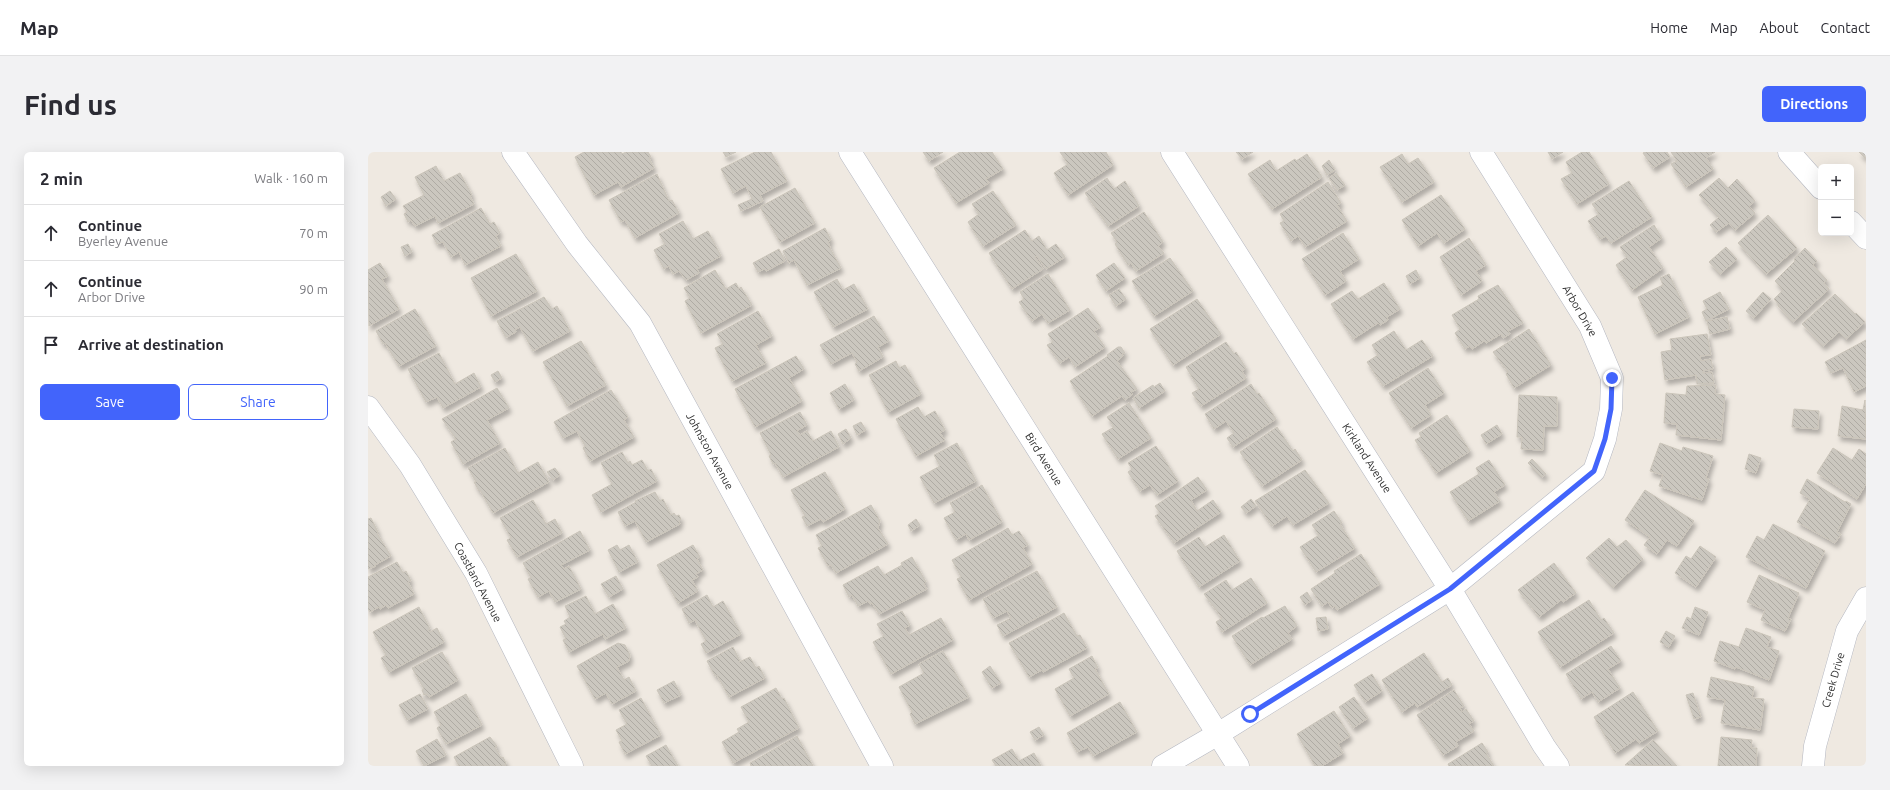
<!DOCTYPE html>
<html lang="en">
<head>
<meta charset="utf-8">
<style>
  :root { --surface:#fff; --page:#f2f2f3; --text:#2b2b33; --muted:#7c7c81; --line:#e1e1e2; --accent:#4264fb }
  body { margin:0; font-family:Ubuntu,sans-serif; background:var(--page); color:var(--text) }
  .controls { position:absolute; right:12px; top:12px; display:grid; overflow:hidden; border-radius:6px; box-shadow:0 4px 16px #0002 }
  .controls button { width:36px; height:36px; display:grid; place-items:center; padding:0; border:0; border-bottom:1px solid var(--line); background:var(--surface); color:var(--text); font:20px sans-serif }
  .stop { position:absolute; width:12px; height:12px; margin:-9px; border:3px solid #4264fb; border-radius:50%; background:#fff }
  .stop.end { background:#4264fb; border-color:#fff; box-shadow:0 1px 4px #0008 }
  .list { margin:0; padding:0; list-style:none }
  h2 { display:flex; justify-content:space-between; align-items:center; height:52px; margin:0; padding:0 16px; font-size:17px }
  h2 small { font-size:13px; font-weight:400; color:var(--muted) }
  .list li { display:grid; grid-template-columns:26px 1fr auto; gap:12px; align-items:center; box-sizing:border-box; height:56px; padding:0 16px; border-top:1px solid var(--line) }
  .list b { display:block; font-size:15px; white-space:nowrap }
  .list p { margin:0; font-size:13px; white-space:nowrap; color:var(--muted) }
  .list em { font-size:13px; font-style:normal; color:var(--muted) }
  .actions { display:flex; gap:8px; padding:12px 16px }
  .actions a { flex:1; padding:9px 0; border:1px solid var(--accent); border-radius:6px; text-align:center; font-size:14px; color:var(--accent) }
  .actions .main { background:var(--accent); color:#fff }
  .icon { flex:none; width:22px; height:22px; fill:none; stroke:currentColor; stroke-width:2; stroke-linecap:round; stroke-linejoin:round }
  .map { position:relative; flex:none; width:1498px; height:614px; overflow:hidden; border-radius:6px }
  header { display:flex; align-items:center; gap:24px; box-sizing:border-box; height:56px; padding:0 20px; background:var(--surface); border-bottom:1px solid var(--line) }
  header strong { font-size:19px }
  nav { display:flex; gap:22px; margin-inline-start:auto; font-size:14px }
  .intro { display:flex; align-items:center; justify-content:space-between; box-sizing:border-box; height:96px; padding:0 24px }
  h1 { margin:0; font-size:28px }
  .button { padding:10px 18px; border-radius:6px; background:var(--accent); color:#fff; font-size:14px; font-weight:700 }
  main { display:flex; gap:24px; padding:0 24px }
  aside { flex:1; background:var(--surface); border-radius:6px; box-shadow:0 4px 16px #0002 }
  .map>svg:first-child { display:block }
  .building { fill:url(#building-back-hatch); stroke:#cbc5ba; filter:url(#shadow) }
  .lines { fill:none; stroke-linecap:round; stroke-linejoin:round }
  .street-casing { stroke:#b4b7c1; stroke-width:23 }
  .secondary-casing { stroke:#b4b7c1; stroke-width:23 }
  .street { stroke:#fff; stroke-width:22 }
  .secondary { stroke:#fff; stroke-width:22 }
  .route { stroke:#4264fb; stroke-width:5 }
  .labels { text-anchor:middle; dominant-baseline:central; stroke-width:4; stroke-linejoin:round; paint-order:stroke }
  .street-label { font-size:11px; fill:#2e2e2e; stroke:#fff }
</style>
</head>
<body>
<header>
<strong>Map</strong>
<nav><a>Home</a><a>Map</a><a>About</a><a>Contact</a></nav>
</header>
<div class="intro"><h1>Find us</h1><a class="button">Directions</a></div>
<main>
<aside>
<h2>2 min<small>Walk · 160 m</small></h2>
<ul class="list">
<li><svg class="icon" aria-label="ahead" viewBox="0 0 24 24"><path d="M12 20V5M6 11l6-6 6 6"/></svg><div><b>Continue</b><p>Byerley Avenue</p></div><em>70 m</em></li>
<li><svg class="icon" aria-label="ahead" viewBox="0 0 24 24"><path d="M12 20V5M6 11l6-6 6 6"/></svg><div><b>Continue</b><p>Arbor Drive</p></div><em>90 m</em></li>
<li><svg class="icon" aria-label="arrive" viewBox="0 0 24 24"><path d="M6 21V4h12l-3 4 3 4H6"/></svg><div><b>Arrive at destination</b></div></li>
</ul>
<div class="actions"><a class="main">Save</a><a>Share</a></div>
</aside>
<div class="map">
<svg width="1498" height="614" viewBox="0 0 1498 614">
  <defs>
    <pattern id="building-back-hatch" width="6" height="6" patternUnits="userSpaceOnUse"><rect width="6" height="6" fill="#cbc7bf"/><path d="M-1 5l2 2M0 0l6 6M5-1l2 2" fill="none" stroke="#afaba4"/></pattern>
    <filter id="shadow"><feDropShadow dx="2.5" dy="4.5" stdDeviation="2" flood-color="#0004"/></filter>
  </defs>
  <rect width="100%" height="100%" fill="#efe9e1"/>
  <path class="building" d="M216 0H253L254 2 258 0H280L283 5 281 6 286 16 253 35 250 30 226 43 207 5Z
    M355 0H368L358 5Z
    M387 0H403L419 29 392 43 395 49 373 59 370 53 384 47 378 34 365 41 353 17Z
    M555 0H575L561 9Z
    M592 0H624L635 17 618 27 621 31 588 51 566 16Z
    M692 0H738L745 13 700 43 686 21 700 12Z
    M868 0H885L874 7Z
    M1180 0H1195L1184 7Z
    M1214 0H1221L1241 32 1209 52 1193 27 1204 21 1198 10Z
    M1277 0H1299L1302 5 1285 16 1275 1Z
    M1303 0H1347L1338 6 1345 17 1318 35 1303 12 1309 9Z
    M1491 0H1498V5L1497 6Z
    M939 2 954 25 904 57 880 22 902 8 908 19 927 7 928 9Z
    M1034 2 1040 12 1050 6 1066 30 1034 50 1012 15Z
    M961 8 967 18 959 23 954 14Z
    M68 14 76 29 92 21 104 43 102 44 106 52 70 71 67 64 47 74 43 68 40 70 36 62 39 60 35 54 56 43 47 25Z
    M968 21 977 33 969 38 961 26Z
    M289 22 301 49 304 48 311 61 267 86 257 68 253 70 241 48Z
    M739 26 746 37 757 29 771 54 740 74 717 41Z
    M1351 26 1360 36 1369 27 1387 49 1381 54 1387 61 1367 78 1361 71 1348 80 1342 73 1351 65 1331 43Z
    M1261 29 1284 65 1243 91 1238 84 1232 87 1220 69 1231 62 1224 52Z
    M960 30 973 51 969 53 979 69 937 95 930 84 923 89 912 71 916 69 912 62Z
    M427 36 447 71 412 90 392 55Z
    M22 39 28 47 18 54 13 45Z
    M625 39 648 73 615 94 600 70 611 62 604 52Z
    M1073 43 1097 77 1076 91 1069 81 1050 94 1034 68Z
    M113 56 122 72 126 70 132 81 128 84 133 94 97 113 91 100 83 105 75 90 69 92 64 83Z
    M776 60 795 90 790 94 796 101 768 119 763 111 760 113 747 92 749 90 743 81Z
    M1400 63 1429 96 1398 122 1370 91Z
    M315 69 325 87 340 79 353 104 329 117 331 121 318 128 311 119 305 122 301 114 296 117 286 98 297 92 291 82Z
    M1286 73 1294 86 1281 95 1295 116 1264 138 1248 113 1259 105 1252 95Z
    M457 76 463 88 460 90 463 98 473 116 439 133 426 108 421 111 415 99Z
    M657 78 664 89 671 84 679 98 688 92 697 105 678 117 669 104 667 105 675 117 644 137 621 101Z
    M975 81 991 107 972 119 978 129 957 143 934 107Z
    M1101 86 1118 113 1108 119 1114 129 1093 143 1072 105Z
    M40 92 44 100 37 104 33 95Z
    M1358 95 1369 107 1352 122 1341 110Z
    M1437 96 1449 109 1445 113 1459 128 1456 131 1461 137 1425 170 1410 154 1411 153 1406 147 1415 138 1407 129 1427 109 1426 107Z
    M411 97 417 109 398 119 396 117 390 120 385 111Z
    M148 102 169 139 123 164 103 126Z
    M802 106 825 139 786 164 764 129Z
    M12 111 20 124 14 127 31 157 1 174 0 118Z
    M746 111 757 126 738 139 728 123Z
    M347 118 358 137 368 131 371 137 373 135 384 153 333 181 317 149 322 146 316 136Z
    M1048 118 1052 126 1042 132 1038 124Z
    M680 122 702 158 680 171 674 162 664 169 651 150 656 147 652 140Z
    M1301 122 1321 165 1287 182 1270 145 1295 133 1292 126Z
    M469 127 475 138 486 132 500 157 465 175 446 140Z
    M1016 131 1032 157 1019 165 1020 168 1012 173 1010 171 985 187 963 152 984 139 990 147Z
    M1130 133 1155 171 1140 179 1142 182 1135 186 1133 182 1118 191 1116 189 1104 197 1102 194 1097 197 1087 181 1092 177 1084 163 1111 147 1110 144Z
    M751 137 758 147 748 154 741 143Z
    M1352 140 1361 157 1338 169 1334 160 1339 157 1335 149Z
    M1395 140 1403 147 1386 166 1378 159Z
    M1467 142 1487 162 1488 161 1497 170 1478 187 1471 180 1455 194 1434 172Z
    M176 145 184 157 189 154 202 179 165 199 152 175 147 178 148 180 139 185 137 184 129 169Z
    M829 147 853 182 805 213 782 177Z
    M720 156 733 175 726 179 737 195 707 215 701 205 692 211 679 193 685 190 680 182Z
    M47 157 68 194 31 214 17 191 15 192 8 179Z
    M390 159 404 184 388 193 398 211 364 229 347 196 355 192 349 182Z
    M506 164 521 189 510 195 515 205 491 219 487 212 489 210 484 201 463 212 452 193Z
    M1359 165 1362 177 1342 182 1339 169Z
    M1161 177 1183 213 1146 236 1138 222 1140 220 1125 200Z
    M1026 179 1038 198 1054 188 1065 204 1015 234 999 210 1010 203 1004 193Z
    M1339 182 1343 203 1332 204 1333 209 1343 207 1345 217 1335 219V221L1344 220 1346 231 1329 232 1328 223 1297 228 1293 200 1304 198 1302 187Z
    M1498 188V234L1486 240 1475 216 1463 221 1457 210Z
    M213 189 238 233 199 254 175 210Z
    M858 190 866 202 868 200 878 216 874 219 878 226 833 254 824 241 831 237 818 215Z
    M750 195H753L757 201 754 202 755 204 749 209 769 237 763 240 765 242 757 248 754 244 724 264 702 229 740 204 739 203Z
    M71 201 87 232 106 221 113 235 75 256 69 245 58 250 40 217Z
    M428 204 436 217 421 226 434 249 387 275 367 237Z
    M528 209 531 216 537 213 553 242 520 260 501 223Z
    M1060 216 1076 241 1057 253 1063 263 1043 276 1021 241Z
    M130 219 134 226 127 230 123 223Z
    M792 231 797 239 771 256 765 246 785 233 786 235Z
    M477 232 486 248 471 257 462 241Z
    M883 232 889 242 891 241 908 267 865 295 859 286 866 281 858 269 846 277 837 262Z
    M1348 233 1347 242 1357 243 1353 288 1308 283 1309 272 1296 271 1298 241 1318 243 1319 234Z
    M129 236 141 256 119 268 132 291 95 312 83 290 88 287 74 267Z
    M243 238 260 265 256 268 266 285 222 309 215 296 217 294 209 279 195 286 186 270Z
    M1151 243 1189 245V274H1176L1175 298 1153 297 1154 285H1149Z
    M1497 248 1498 287 1470 284 1474 254 1495 258Z
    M761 251 783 286 750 307 734 282 746 275 739 265Z
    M550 255 556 265 567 259 577 278 572 281 577 288 548 304 528 267Z
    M1426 257 1451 259 1450 277 1424 275Z
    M432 260 439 273 429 279 432 283 439 279 445 289 463 279 471 295 415 325 407 311 405 312 401 304 403 303 392 281Z
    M1079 263 1102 299 1068 321 1047 288 1053 285 1051 281Z
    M493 270 498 278 489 283 485 274Z
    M1129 273 1134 282 1118 292 1113 283Z
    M909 275 925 299 927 297 934 308 894 334 872 300Z
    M478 277 483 286 475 292 470 282Z
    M589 291 608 329 566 351 552 325 572 314 566 303Z
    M1292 291 1314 299 1315 295 1345 304 1338 326 1341 327 1334 348 1291 334 1295 323 1282 319Z
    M788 294 810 329 789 343 782 333 772 339 760 320 764 317 760 311Z
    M137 296 150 321 170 310 181 330 125 361 112 338 111 339 106 330H108L100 316Z
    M1465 296 1484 308 1491 297 1498 302V332L1489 347 1449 321Z
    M254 300 260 311 262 309 264 313 274 308 280 319 283 317 289 329 233 360 224 343 244 332 233 311Z
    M1381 302 1393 306 1388 321 1377 317Z
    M1164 307 1178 322 1174 325 1160 311Z
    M1121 308 1137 333 1126 340 1132 349 1100 369 1082 340 1111 322 1108 316Z
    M187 316 192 323 185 328 179 320Z
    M937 318 961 351 925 373 919 364 904 374 887 349Z
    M457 320 477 357 455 370 453 367 439 374 434 365 437 364 423 338Z
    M830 325 839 338 823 348 829 359 845 348 853 360 806 391 787 364 792 361 787 354Z
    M1439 327 1477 350 1478 349 1483 352 1469 380 1473 382 1467 391 1429 370 1442 347 1432 341Z
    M614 333 634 370 601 388 598 382 588 388 576 366 587 360 582 351Z
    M1277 338 1326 369 1309 394 1299 388 1289 402 1276 393 1282 385 1257 368Z
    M287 340 292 349 295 347 303 363 306 361 308 364 311 363 313 367 311 369 312 372 278 390 267 369 257 374 250 360 268 350 267 349Z
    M883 347 888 354 878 361 873 355Z
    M165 348 178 372 187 367 194 381 149 405 139 388 143 386 132 366Z
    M503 353 512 369 510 376 520 392 468 421 463 413 460 414 450 396 454 394 448 383Z
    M966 359 974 371 972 372 987 396 948 420 932 395 951 383 944 373Z
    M3 366 10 380 9 381 23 404 7 413 8 414 0 417V367Z
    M548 367 552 373 543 379 540 373Z
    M1405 372 1457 399 1438 436 1378 405 1389 384 1396 388Z
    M640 376 644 383 651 379 660 393 655 396 664 412 601 448 589 427 593 425 584 408Z
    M212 379 222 398 193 413 196 417 201 414 213 437 187 450 181 439 170 445 160 427 163 426 155 411Z
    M856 383 872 409 831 435 809 399 831 385 837 395Z
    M1241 386 1249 395 1258 388 1275 407 1245 435 1218 406Z
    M249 393 252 398 261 393 270 410 251 420 240 398Z
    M325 393 332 405 329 407 335 418 328 422 330 425 324 428 330 439 310 451 289 413Z
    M1332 394 1348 405 1328 435 1307 421 1318 404 1323 407Z
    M993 402 1012 432 969 458 967 454 964 456 960 450 954 454 943 437 967 421 966 419Z
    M544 405 558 430 556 432 559 437 511 462 504 451 502 452 500 449 490 454 484 443 481 445 475 433 510 414 516 423 534 413 533 411Z
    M29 410 35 421 38 419 43 429 40 430 46 442 20 456 18 453 12 457 11 455 2 460 0 457V425Z
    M1186 411 1208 441 1195 450 1193 448 1171 465 1150 438Z
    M669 419 689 455 635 484 629 473 643 466 639 459 625 466 615 447Z
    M1391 423 1431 441 1420 466 1423 467 1417 479 1393 468 1397 458 1379 450Z
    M248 424 255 437 241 445 233 432Z
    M883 426 899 451 854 480 848 470 854 466 836 442 858 428 864 438Z
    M939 440 944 448 937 453 932 445Z
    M339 443 345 455 355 449 373 482 338 501 333 492 338 489 327 468 321 471 314 457Z
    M218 444 227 462 245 452 258 476 237 487 235 482 201 500 195 488 198 487 192 475 198 472 196 469 202 465 197 454Z
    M1221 448 1233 468 1236 466 1246 481 1192 515 1170 480Z
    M917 454 929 474 920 481 924 487 882 513 864 484 894 465 895 466Z
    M51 455 62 477 60 478 62 480 69 476 76 490 21 520 13 506 18 503 5 480Z
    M1327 455 1340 460 1331 483 1314 476 1319 465 1323 467Z
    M534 459 542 473 537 476 541 483 573 466 585 488 523 522 505 490 516 484 509 472Z
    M696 461 709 484 712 483 719 496 675 520 674 518 661 525 641 491Z
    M958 465 960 477 950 479 948 466Z
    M1378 476 1403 485 1399 495 1411 499 1401 528 1368 515 1367 517 1346 509 1352 489 1371 495Z
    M1298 479 1307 484 1301 495 1292 490Z
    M250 491 257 493 262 503 261 509 249 515 256 528 261 525 268 539 244 552 238 541 227 547 209 514Z
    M1243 494 1253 509 1240 517 1252 536 1230 550 1224 540 1213 547 1198 522Z
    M365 495 372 509 371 510 382 505 388 516 391 514 397 526 361 545 349 523 347 524 339 509Z
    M575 499 601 545 547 572 542 562 544 560 531 535 556 521 551 512Z
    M74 500 90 528 61 545 59 542 56 543 54 538 56 537 44 516Z
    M1056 501 1074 530 1080 526 1084 533 1049 555 1047 551 1034 560 1014 528Z
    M724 504 730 516 727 517 741 542 702 564 687 537 706 526 701 517Z
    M622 514 633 531 624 536 614 520Z
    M1004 522 1014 539 997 550 986 533Z
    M1343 525 1386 535 1384 546 1396 547 1392 578 1353 571 1357 548 1339 545Z
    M306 529 313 543 296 551 289 538Z
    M408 536 414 547 416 546 431 576 365 611 354 590 371 580 369 577 381 570 373 555Z
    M1086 538 1096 554 1092 556 1094 560 1098 557 1106 569 1101 572 1106 579 1088 590 1090 594 1075 603 1049 563Z
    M1265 540 1290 579 1271 591 1268 587 1247 601 1226 565Z
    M1325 541 1333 565 1326 567 1318 543Z
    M52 542 60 557 39 568 31 553Z
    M98 542 114 573 78 592 69 576 73 573 66 560Z
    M986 545 1000 566 985 576 971 555Z
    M273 546 293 583 257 602 251 590 254 589 248 578 259 572 251 558Z
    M752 550 769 580 725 604 720 595 709 600 699 581Z
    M966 559 982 584 970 592 975 601 954 614H947L929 582Z
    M671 575 676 583 667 588 662 580Z
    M429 584 445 614H383L382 611Z
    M122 585 129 594 127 595 133 606 135 605 138 611 137 614H91L86 605Z
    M1353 585 1384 588 1383 596H1389L1388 614H1350Z
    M69 587 78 603 56 614 48 599Z
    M1285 588 1309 614 1257 613Z
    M1114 591 1120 600 1118 601 1126 614H1081L1080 612Z
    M298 593 310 614H284L278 604Z
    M644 597 651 609 666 601 673 614H628L624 608Z"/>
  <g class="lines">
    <g class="street-casing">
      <path id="street" d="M145 0 209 92 272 171 514 614
        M804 0 1082 437 1176 594 1190 614
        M1421 0 1453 36
        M1483 70 1498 86
        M0 255 42 313 108 421 204 614
        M795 614 850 582 1082 437 1226 319 1237 287 1243 257 1244 226 1222 174 1113 0
        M1445 614 1447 594 1479 479 1498 446"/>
    </g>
    <g class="secondary-casing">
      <path id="secondary" d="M482 0 870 614"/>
    </g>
    <use href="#street" class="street"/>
    <use href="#secondary" class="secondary"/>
  </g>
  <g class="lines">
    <path class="route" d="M882 562 1082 437 1226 319 1237 287 1243 257 1244 226"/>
  </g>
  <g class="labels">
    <g class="street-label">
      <text transform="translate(1212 159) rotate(60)">Arbor Drive</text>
      <text transform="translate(342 299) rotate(61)">Johnston Avenue</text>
      <text transform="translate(999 306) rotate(57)">Kirkland Avenue</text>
      <text transform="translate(676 307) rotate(58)">Bird Avenue</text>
      <text transform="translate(110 430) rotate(62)">Coastland Avenue</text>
      <text transform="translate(1465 528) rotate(-74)">Creek Drive</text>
    </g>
  </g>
</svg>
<div class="controls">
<button>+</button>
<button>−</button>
</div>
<div class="stop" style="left:882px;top:562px"></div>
<div class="stop end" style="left:1244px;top:226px"></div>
</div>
</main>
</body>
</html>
